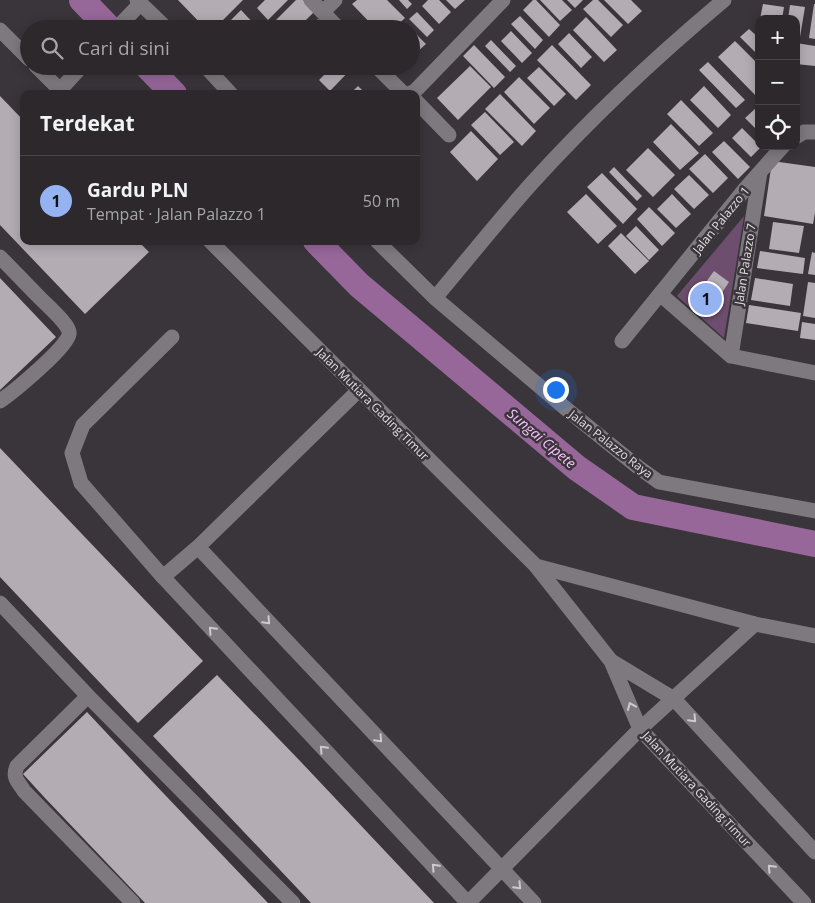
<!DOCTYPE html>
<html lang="id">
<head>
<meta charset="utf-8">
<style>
  :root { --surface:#2c282c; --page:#383438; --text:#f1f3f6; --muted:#a6a6a9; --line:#484448; --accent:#95b2f1 }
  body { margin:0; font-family:"Open Sans",sans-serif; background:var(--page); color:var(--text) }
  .controls { position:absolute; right:15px; top:15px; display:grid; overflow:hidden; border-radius:10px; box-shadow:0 2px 12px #0003 }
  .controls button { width:45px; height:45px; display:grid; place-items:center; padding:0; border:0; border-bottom:1px solid var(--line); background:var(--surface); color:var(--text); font:25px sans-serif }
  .you { position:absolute; left:555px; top:389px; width:18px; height:18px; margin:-12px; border:4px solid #fff; border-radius:50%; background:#1a73e8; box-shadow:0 0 0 8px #1a73e833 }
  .badge { display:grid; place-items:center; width:32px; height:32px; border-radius:50%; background:var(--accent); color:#111; font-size:16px; font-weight:700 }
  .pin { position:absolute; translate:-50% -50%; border:2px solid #fff; box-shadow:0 1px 5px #0006 }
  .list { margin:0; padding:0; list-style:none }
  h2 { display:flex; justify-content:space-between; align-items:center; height:65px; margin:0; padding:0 20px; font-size:21px }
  h2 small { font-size:16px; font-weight:400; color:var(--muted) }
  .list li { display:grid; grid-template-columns:32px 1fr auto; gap:15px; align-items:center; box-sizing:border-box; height:90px; padding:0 20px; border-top:1px solid var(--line) }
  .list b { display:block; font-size:19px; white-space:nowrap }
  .list p { margin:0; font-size:16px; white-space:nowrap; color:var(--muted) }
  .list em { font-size:16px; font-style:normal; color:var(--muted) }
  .icon { flex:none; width:28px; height:28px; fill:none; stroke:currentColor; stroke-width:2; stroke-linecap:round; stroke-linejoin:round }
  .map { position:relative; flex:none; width:815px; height:903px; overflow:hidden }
  .search { position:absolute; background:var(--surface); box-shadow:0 2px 12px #0003; left:20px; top:20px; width:400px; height:55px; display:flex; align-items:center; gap:12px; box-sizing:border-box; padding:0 18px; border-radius:28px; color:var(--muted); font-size:19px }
  .panel { position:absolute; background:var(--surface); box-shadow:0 2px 12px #0003; left:20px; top:90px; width:400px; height:155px; border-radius:10px }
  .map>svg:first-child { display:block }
  .green { fill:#6d4e6f }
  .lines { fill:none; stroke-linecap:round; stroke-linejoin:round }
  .canal { stroke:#97679a; stroke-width:26 }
  .building { fill:#b3adb3 }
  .street { stroke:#7e797e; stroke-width:15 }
  .secondary { stroke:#7e797e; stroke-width:15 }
  .oneway { stroke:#cdcace }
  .labels { text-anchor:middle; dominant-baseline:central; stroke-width:5; stroke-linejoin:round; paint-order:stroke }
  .street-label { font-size:12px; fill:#e1dee2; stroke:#3a353a }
  .water-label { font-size:14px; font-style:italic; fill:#fac2fd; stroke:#3a353a }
</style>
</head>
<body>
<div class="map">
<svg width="815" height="903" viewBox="0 0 815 903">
  <rect width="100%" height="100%" fill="#3a353a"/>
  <path class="green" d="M744 216 724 338 677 296Z"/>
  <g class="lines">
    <path class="canal" d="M82 0 110 29
      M147 66 174 94
      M316 241 359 285 577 468 633 507 815 544"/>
  </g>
  <path class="building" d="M178 0H243L214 29H206Z
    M265 0H288L268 20 257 8Z
    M296 0H303L314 12 297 29H275L271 25Z
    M357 0H387L405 18 393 29H376L352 4Z
    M399 0H408L412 4 407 9Z
    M428 0H439L451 12 439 24 422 6Z
    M446 0H465L455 9Z
    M533 0H536L560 25 549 37 523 10Z
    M540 0H562L572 10 560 21Z
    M567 0H583L575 8Z
    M593 0H598L623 25 611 37 583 9Z
    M604 0H631L642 11 628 24Z
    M763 4 784 7 782 19H760Z
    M814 4H815V39L809 38Z
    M790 5 805 7 800 37H796V19H788Z
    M241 10 256 26 253 29H222Z
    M417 12 434 30 427 37 409 19Z
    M520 16 543 40 535 49 511 24Z
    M586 17 617 50 604 62 573 30Z
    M318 19 324 25 320 29H308Z
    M411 29 426 44 417 52 411 46Z
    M749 29 759 38V56L740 37Z
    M511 31 532 53 522 63 501 41Z
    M569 33 592 57 581 68 558 44Z
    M491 40 516 66 510 72 485 46Z
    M735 41 759 65V93L756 96 718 57Z
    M796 43 815 46V66L796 64Z
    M474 45 505 77 494 88 463 56Z
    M552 45 591 85 576 100 537 60Z
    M708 62 745 100 736 108 699 70Z
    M333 66H354L330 91 319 80Z
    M470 66 491 87 458 120 437 98Z
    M539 67 566 94 554 106 527 78Z
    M519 77 550 108 534 124 504 92Z
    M358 86 366 94H350Z
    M704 86 731 115 718 128 690 100Z
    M500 94 536 131 522 146 485 109Z
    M0 96 24 121V241H138L149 252 85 314 0 225Z
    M681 100 713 133 699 146 667 114Z
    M756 108 759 110V132L745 118Z
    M485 112 514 142 500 155 471 125Z
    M671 124 699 153 680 170 653 142Z
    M742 128 759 145V146L761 147 751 157 732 138Z
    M471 131 498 159 477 181 450 152Z
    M724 141 750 167 738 179 712 152Z
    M648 148 675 175 653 197 626 170Z
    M705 154 728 178 713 193 689 169Z
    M772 161 815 167V213L813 224 764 216Z
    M614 167 642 196 637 201 609 172Z
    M602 173 637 209 623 224 587 187Z
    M689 175 709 195 694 209 674 189Z
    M586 194 617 226 598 244 567 212Z
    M672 194 691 214 676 228 657 209Z
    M649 207 675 233 662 246 637 219Z
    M773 222 804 226 799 253 769 249Z
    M636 226 659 250 649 260 626 236Z
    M621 233 649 261 635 274 608 246Z
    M760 251 805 258 803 274 757 268Z
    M812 252 815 253V275L808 274Z
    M714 271 729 282 710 311 693 300Z
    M0 278 56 337 0 390Z
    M755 278 793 284 790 306 751 300Z
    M808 282 815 283V318L803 316Z
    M749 305 801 313 798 331 746 323Z
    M802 322 815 324V340L800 338Z
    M0 448 203 661 138 723 0 577Z
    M217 675 301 762 434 903H311L297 888 153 736Z
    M87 712 147 776 268 903H145L45 798 23 774Z"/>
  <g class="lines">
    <path class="street" d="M137 0 167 29
      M311 0 339 29
      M323 12 335 0
      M116 29 141 3
      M205 66 231 94
      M376 66 403 93 407 94
      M60 90 82 66
      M409 94 415 91 503 0
      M416 101 449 135
      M796 137 804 132H815
      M783 146 745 189 660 294 731 356 815 373
      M377 241 435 298 570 412 638 467 659 482 815 511
      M0 257C14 271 27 285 41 299 49 307 58 315 65 324 67 327 70 331 69 334 69 346 12 393 0 401
      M435 298C467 260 498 221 531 184 590 119 657 56 724 0
      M172 337 83 425 72 453 81 483 163 577 468 903
      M622 341 660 294
      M731 356 760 172
      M198 547 534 903
      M536 566 611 661 640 729 804 903
      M163 577 198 547 359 390
      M0 603 88 696 293 903
      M611 661 674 699 815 852
      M88 696 17 766C12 778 18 781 24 791L133 903
      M468 903 640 729 755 624"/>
    <path class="secondary" d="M0 30 29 59
      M36 66 64 94
      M210 241 536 566 755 624 815 636"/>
  </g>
  <defs><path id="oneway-chevron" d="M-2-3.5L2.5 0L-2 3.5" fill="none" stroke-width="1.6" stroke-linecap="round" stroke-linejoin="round" transform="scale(1.25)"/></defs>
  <g class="oneway">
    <use href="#oneway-chevron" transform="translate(267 621) rotate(47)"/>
    <use href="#oneway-chevron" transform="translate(212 630) rotate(-133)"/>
    <use href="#oneway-chevron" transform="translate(631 706) rotate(-113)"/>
    <use href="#oneway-chevron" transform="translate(693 719) rotate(47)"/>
    <use href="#oneway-chevron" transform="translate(379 739) rotate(47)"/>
    <use href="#oneway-chevron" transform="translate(323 749) rotate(-133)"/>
    <use href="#oneway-chevron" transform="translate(435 867) rotate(-133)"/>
    <use href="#oneway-chevron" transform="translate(771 868) rotate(-133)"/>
    <use href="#oneway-chevron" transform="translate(518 886) rotate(46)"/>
  </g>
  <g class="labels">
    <g class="street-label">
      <text transform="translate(721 220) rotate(-51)">Jalan Palazzo 1</text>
      <text transform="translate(745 264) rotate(-81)">Jalan Palazzo 7</text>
      <text transform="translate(373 404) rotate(45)">Jalan Mutiara Gading Timur</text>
      <text transform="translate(611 444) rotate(38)">Jalan Palazzo Raya</text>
      <text transform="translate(697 789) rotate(47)">Jalan Mutiara Gading Timur</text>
    </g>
    <g class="water-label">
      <text transform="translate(542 438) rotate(40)">Sungai Cipete</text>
    </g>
  </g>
</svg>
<div class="controls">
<button>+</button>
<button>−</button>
<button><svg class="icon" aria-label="locate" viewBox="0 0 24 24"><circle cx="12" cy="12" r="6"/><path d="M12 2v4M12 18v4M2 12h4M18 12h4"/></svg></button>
</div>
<div class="you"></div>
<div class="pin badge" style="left:706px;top:299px">1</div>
<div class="search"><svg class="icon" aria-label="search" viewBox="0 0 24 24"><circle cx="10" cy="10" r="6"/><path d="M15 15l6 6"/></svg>Cari di sini</div>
<section class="panel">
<h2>Terdekat<small></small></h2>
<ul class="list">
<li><span class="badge">1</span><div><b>Gardu PLN</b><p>Tempat · Jalan Palazzo 1</p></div><em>50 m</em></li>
</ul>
</section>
</div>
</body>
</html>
